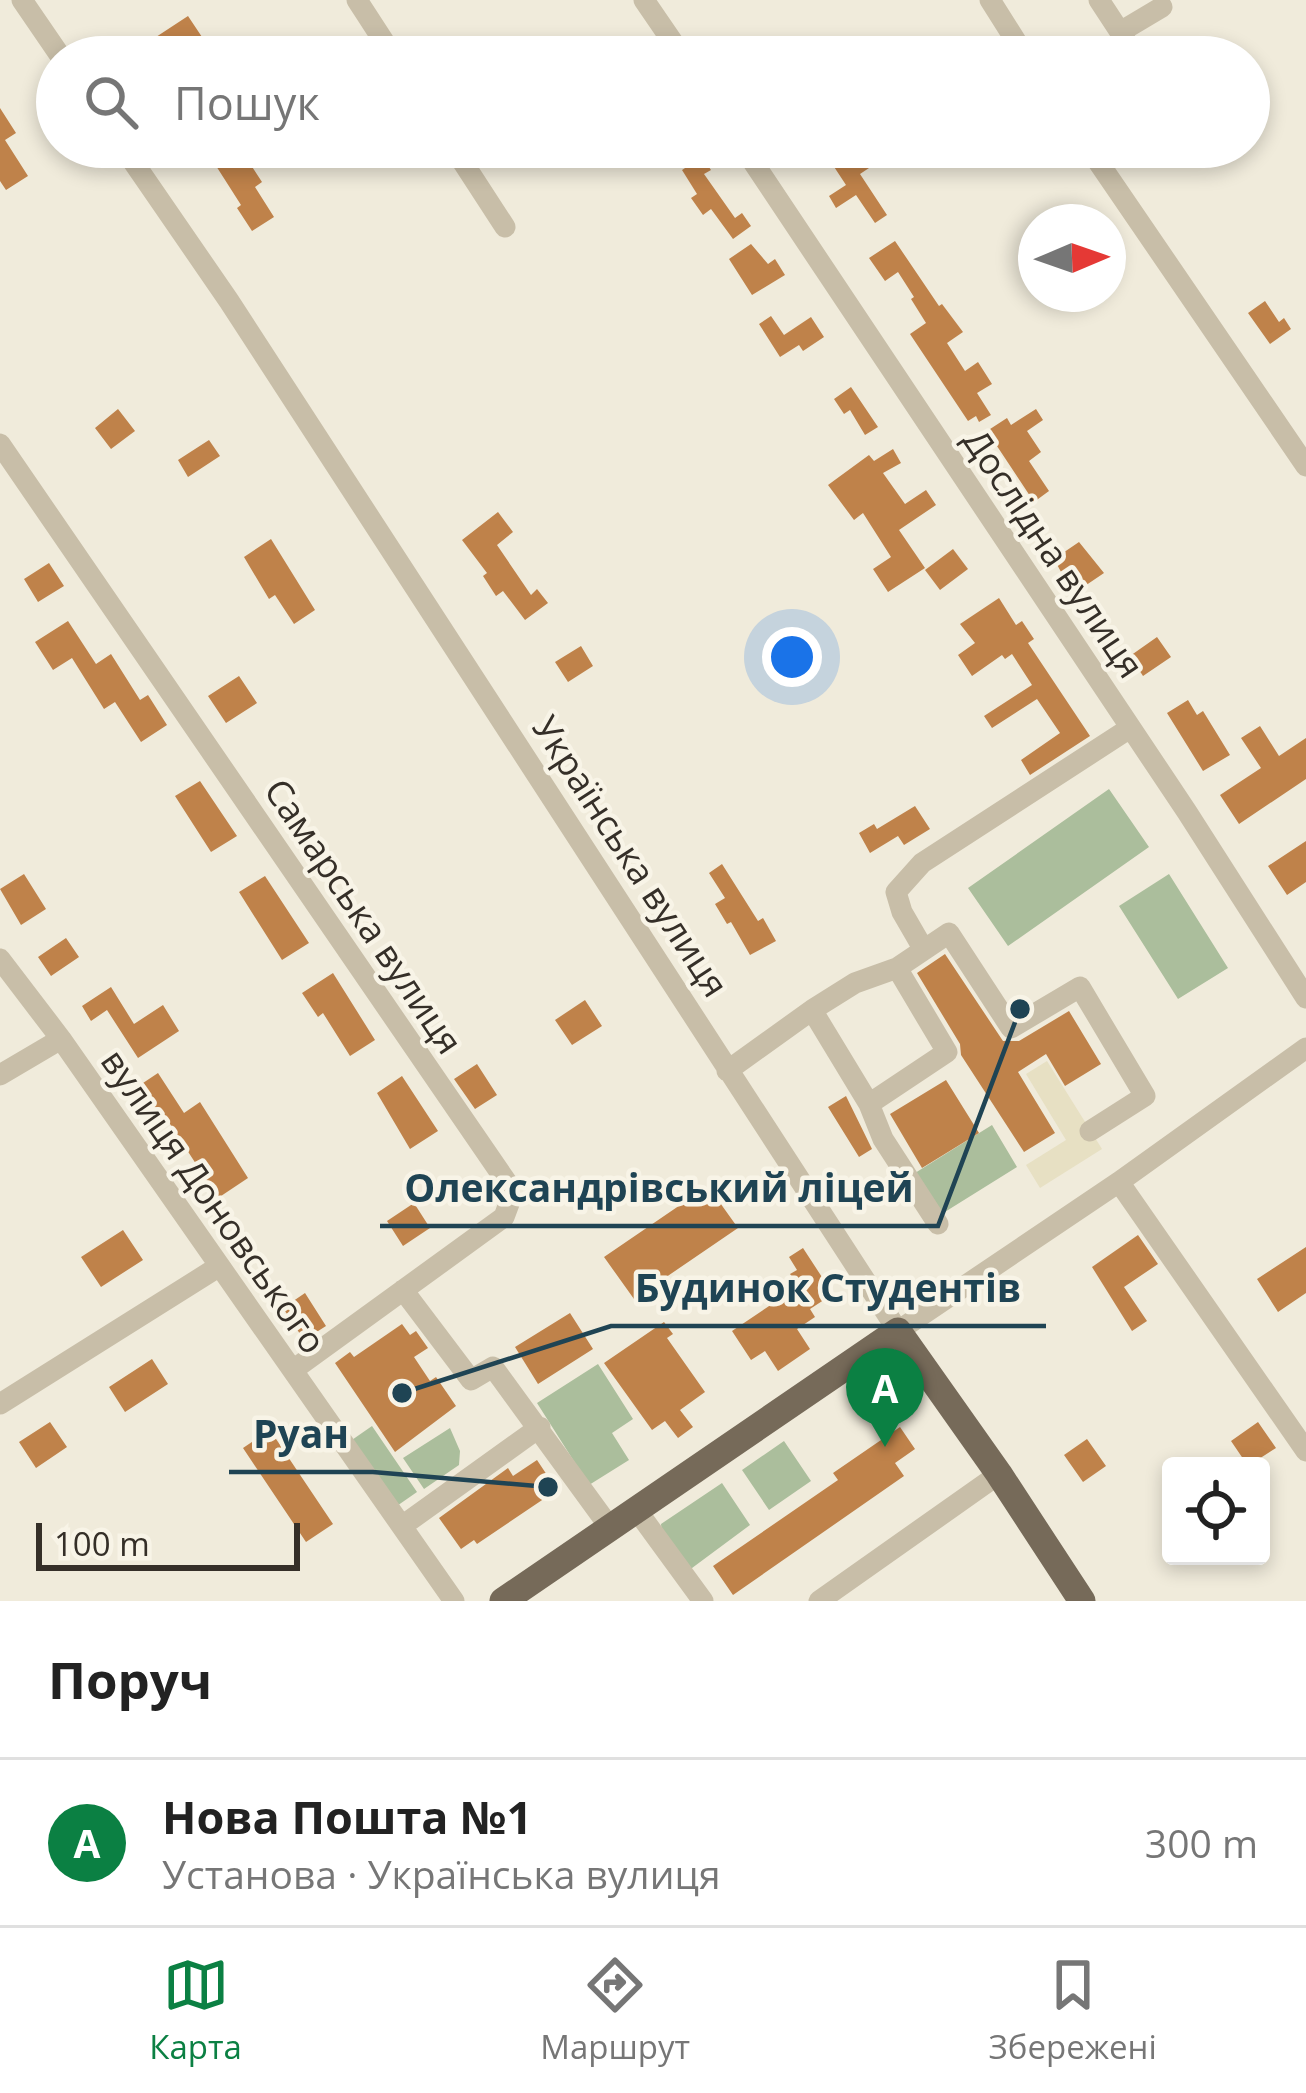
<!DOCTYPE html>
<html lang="uk">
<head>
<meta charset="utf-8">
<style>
  :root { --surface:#fff; --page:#f2f2f2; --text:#222; --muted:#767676; --line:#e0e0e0; --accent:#0b8043 }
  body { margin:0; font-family:"Open Sans",sans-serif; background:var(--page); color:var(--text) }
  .controls { position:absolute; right:36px; bottom:36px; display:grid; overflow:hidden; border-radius:12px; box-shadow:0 6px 18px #0003 }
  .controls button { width:108px; height:108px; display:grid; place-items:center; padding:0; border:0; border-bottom:3px solid var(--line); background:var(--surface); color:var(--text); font:60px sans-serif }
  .compass { position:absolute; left:1018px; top:204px; width:108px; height:108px; border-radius:50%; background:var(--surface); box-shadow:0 6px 18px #0003; rotate:88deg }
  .scale { position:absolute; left:36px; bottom:30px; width:264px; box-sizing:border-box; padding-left:12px; border:6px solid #352f28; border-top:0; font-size:33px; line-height:42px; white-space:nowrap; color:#352f28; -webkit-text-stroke:9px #f8f4e7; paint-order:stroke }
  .you { position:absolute; left:792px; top:657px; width:42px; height:42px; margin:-30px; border:9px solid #fff; border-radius:50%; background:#1a73e8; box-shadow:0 0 0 18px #1a73e833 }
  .badge { display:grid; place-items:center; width:78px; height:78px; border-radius:50%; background:var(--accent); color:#fff; font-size:39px; font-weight:700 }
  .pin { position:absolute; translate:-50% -99px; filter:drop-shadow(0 3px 6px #0008) }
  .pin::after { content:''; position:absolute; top:63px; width:42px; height:36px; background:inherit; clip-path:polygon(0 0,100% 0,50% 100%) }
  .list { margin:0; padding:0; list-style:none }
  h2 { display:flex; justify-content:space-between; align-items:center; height:156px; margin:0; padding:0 48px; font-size:51px }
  h2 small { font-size:39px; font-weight:400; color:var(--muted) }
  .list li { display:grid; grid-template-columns:78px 1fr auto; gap:36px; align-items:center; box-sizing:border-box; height:168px; padding:0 48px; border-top:3px solid var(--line) }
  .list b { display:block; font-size:45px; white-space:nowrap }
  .list p { margin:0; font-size:39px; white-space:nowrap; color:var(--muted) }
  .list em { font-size:39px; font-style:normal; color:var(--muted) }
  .icon { flex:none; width:66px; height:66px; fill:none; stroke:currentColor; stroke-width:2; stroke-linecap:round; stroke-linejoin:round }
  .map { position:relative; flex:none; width:1306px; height:1601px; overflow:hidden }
  .search { position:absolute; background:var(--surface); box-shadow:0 6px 18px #0003; left:36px; right:36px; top:36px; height:132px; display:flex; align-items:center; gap:30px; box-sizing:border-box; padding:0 42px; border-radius:66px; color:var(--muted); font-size:45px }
  .sheet { height:324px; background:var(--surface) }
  nav { display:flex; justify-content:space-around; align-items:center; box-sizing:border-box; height:168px; border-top:3px solid var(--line); background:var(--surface); font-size:33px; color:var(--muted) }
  nav a { display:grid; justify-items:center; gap:6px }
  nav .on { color:var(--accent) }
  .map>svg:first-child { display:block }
  .green { fill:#abbe9c }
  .plaza { fill:#e7e0c3 }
  .building { fill:#bf824a }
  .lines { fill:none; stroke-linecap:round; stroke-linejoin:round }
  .minor { stroke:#c8bea8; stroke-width:21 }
  .major { stroke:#766a59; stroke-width:27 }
  .labels { text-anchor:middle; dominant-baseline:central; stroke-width:9; stroke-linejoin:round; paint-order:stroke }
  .street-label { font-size:36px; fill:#352f28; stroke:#f8f4e7 }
  .leader { fill:none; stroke:#1f4454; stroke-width:4.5 }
  .callout-dot { fill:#1f4454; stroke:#f8f4e7; stroke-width:4.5 }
  .callout-label { font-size:39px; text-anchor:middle; font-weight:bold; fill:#1f4454; stroke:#f8f4e7; stroke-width:9; stroke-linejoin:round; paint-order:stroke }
</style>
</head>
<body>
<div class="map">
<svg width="1306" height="1601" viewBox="0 0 1306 1601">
  <rect width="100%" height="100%" fill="#f0ebdb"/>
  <path class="green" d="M1109 789 1149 847 1008 946 968 888Z
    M1169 874 1228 968 1178 999 1119 906Z
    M992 1125 1017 1167 940 1215 915 1173Z
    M598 1364 633 1419 612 1433 629 1460 589 1485 537 1403Z
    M372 1426 417 1492 394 1508 349 1442Z
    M450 1428 460 1451 459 1465 424 1489 403 1458Z
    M784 1441 811 1481 769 1510 742 1470Z
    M722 1483 750 1525 688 1571 662 1533 661 1524Z"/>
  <path class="plaza" d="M1047 1061 1102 1149 1040 1188 1026 1165 1066 1140 1026 1074Z"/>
  <path class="building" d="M188 16 212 52 204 57H170L156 37Z
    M0 108 16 133 5 140 28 176 6 190 0 181Z
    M204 147H239L262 182 255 187 274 217 252 231 237 208 241 205Z
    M821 147H864L875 164 860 174 887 215 875 223 856 195 836 208 829 196 846 185Z
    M702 157 711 170 704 174 735 218 742 213 751 226 733 239 711 209 703 215 691 198 697 194 682 170Z
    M895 241 939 306 942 304 963 332 947 343 965 371 978 362 992 384 977 393 991 415 979 422 976 416 968 421 910 334 926 323 911 299 914 297 898 272 885 281 869 258Z
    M751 244 768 264 775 259 785 275 752 295 729 259Z
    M1265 301 1279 322 1284 318 1291 329 1270 344 1248 313Z
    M771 316 784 335 811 317 824 337 803 351 799 345 780 357 759 324Z
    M851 387 878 427 865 435 850 410 844 414 834 399Z
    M118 409 135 431 111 449 95 428Z
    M1036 409 1043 420 1027 431 1041 452 1029 461 1049 491 1034 502 987 431 1007 418 1011 425Z
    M209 440 220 456 188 477 178 460Z
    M893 449 901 463 883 473 905 504 926 490 936 505 899 530 925 568 888 592 873 569 891 557 863 513 854 520 828 485 869 455 874 461Z
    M498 512 513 532 497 545 531 595 537 589 548 603 525 620 503 591 496 596 483 576 487 573 462 540Z
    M271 539 315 610 294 624 275 595 269 599 244 557Z
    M1079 542 1104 573 1073 594 1054 559Z
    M953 549 968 569 940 590 925 570Z
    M49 563 64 586 38 602 24 579Z
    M999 598 1016 625 1022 621 1034 639 1028 643 1090 736 1030 775 1021 760 1060 733 1037 699 992 728 984 716 1032 685 1012 654 1005 659 1002 655 972 676 958 655 975 643 960 624Z
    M68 621 96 664 111 654 140 700 148 695 167 725 141 742 115 702 104 709 72 658 53 670 35 642Z
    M1157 637 1171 657 1143 676 1130 656Z
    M581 646 593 666 568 682 555 662Z
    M239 676 257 703 226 723 208 696Z
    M1188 700 1197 715 1203 711 1230 755 1203 771 1167 713Z
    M1260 726 1279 756 1306 738V779L1239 824 1220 795 1261 768 1241 738Z
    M200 781 237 836 211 852 175 796Z
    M915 806 930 829 904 845 898 836 870 853 859 833 874 824 877 829Z
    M1306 841V882L1287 895 1268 866Z
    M722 864 758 921 763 918 776 941 750 955 731 922 727 924 715 904 725 898 709 873Z
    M24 874 46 909 21 925 0 889Z
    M265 876 309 943 282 960 239 892Z
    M66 938 79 957 51 976 38 957Z
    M945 954 1003 1041H1019L1069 1011 1101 1064 1065 1086 1046 1054 1018 1072 1055 1133 1024 1152 961 1055 960 1044 917 973Z
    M333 973 375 1040 350 1056 323 1013 318 1017 302 993Z
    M111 987 134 1024 163 1005 179 1031 138 1058 107 1010 91 1021 82 1006Z
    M585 1000 602 1026 572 1045 555 1020Z
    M477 1064 497 1095 475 1109 454 1079Z
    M158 1073 184 1113 200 1102 248 1178 215 1200 194 1169 198 1167 159 1107 150 1113 134 1089Z
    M402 1076 438 1131 410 1149 377 1093Z
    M946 1080 979 1133 922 1168 890 1114Z
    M846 1096 872 1149 859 1157 828 1107Z
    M708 1186 738 1228 634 1299 604 1257Z
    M414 1203 430 1228 403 1246 387 1221Z
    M123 1230 143 1260 101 1287 81 1257Z
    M1138 1235 1158 1264 1124 1287 1147 1321 1132 1331 1092 1267Z
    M1306 1247V1293L1278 1312 1257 1279Z
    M803 1248 833 1294 810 1309 815 1317 797 1329 810 1349 778 1371 765 1351 751 1360 732 1331 799 1286 790 1274 797 1270 789 1257Z
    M305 1293 326 1326 304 1340 283 1308Z
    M570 1313 593 1349 538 1384 515 1347Z
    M664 1322 673 1334 667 1338 705 1392 680 1410 693 1427 678 1438 665 1421 652 1430 604 1363Z
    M402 1324 410 1335 416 1331 428 1348 414 1357 430 1381 436 1377 456 1406 395 1452 335 1363 350 1352 354 1357Z
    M152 1359 168 1384 125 1412 109 1387Z
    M50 1422 67 1447 36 1468 19 1442Z
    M1258 1422 1276 1448 1248 1466 1231 1441Z
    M900 1427 915 1449 895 1463 904 1476 733 1595 713 1566 838 1480 833 1473Z
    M270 1430 333 1524 306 1542 243 1448Z
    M1087 1439 1106 1466 1083 1482 1064 1455Z
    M537 1460 557 1490 477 1544 474 1540 461 1549 439 1518 508 1468 513 1476Z"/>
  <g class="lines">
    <path class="minor" d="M22 0 61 57
      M357 0 394 57
      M644 0 683 57
      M990 0 1026 57
      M1099 0 1120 32 1162 7
      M1120 32 1132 50 1122 57
      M123 147 229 301 898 1331 1119 1182 1306 1048
      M453 147 505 227
      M743 147 1187 812 1306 998
      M1088 147 1306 466
      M0 444 508 1184 510 1201 504 1217 293 1370
      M924 950 902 912 896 892 922 863 1130 728
      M0 959 61 1039 454 1601
      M727 1071 812 1010
      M0 1075 61 1039
      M869 1104 812 1010 855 983 897 968
      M1119 1182 1306 1451
      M938 1224 883 1139 869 1104 947 1052 897 968 949 933 1011 1028 1080 987 1145 1096 1090 1131
      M403 1290 471 1380 493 1367 611 1529
      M0 1404 218 1267
      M638 1512 703 1601
      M402 1526 540 1427
      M819 1601 999 1474"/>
    <path class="major" d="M503 1601 898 1331 999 1474 1082 1601"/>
  </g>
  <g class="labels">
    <g class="street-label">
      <text transform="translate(1054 553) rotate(56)">Дослідна вулиця</text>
      <text transform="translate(631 856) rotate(57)">Українська вулиця</text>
      <text transform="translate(364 916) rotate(56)">Самарська вулиця</text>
      <text transform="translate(214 1201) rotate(55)">вулиця Доновського</text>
    </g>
  </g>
  <path class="leader" d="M1020 1009L938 1226H380M402 1393L611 1326H1046M548 1487L373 1472H229"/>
  <g class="callout-dot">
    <circle cx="1020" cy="1009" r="12"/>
    <circle cx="402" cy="1393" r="12"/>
    <circle cx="548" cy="1487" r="12"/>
  </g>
  <g class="callout-label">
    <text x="659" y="1202">Олександрівський ліцей</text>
    <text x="828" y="1302">Будинок Студентів</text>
    <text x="301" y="1448">Руан</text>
  </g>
</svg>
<div class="controls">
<button><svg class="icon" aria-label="locate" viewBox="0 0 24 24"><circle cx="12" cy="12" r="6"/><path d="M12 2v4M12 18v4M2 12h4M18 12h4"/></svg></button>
</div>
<svg class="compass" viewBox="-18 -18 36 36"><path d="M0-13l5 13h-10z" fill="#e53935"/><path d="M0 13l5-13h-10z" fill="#767676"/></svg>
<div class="scale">100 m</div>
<div class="you"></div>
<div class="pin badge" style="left:885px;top:1447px">A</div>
<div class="search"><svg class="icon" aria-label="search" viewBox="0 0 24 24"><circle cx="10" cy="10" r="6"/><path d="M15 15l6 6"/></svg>Пошук</div>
</div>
<section class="sheet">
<h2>Поруч<small></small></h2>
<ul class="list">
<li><span class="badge">A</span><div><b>Нова Пошта №1</b><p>Установа · Українська вулиця</p></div><em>300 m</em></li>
</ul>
</section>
<nav>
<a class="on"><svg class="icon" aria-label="map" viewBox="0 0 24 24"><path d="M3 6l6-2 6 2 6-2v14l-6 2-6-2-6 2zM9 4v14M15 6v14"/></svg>Карта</a>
<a><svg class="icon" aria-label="directions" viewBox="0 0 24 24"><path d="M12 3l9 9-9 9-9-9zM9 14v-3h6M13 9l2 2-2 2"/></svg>Маршрут</a>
<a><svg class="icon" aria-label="saved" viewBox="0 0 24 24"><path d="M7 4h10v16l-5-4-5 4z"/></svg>Збережені</a>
</nav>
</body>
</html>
